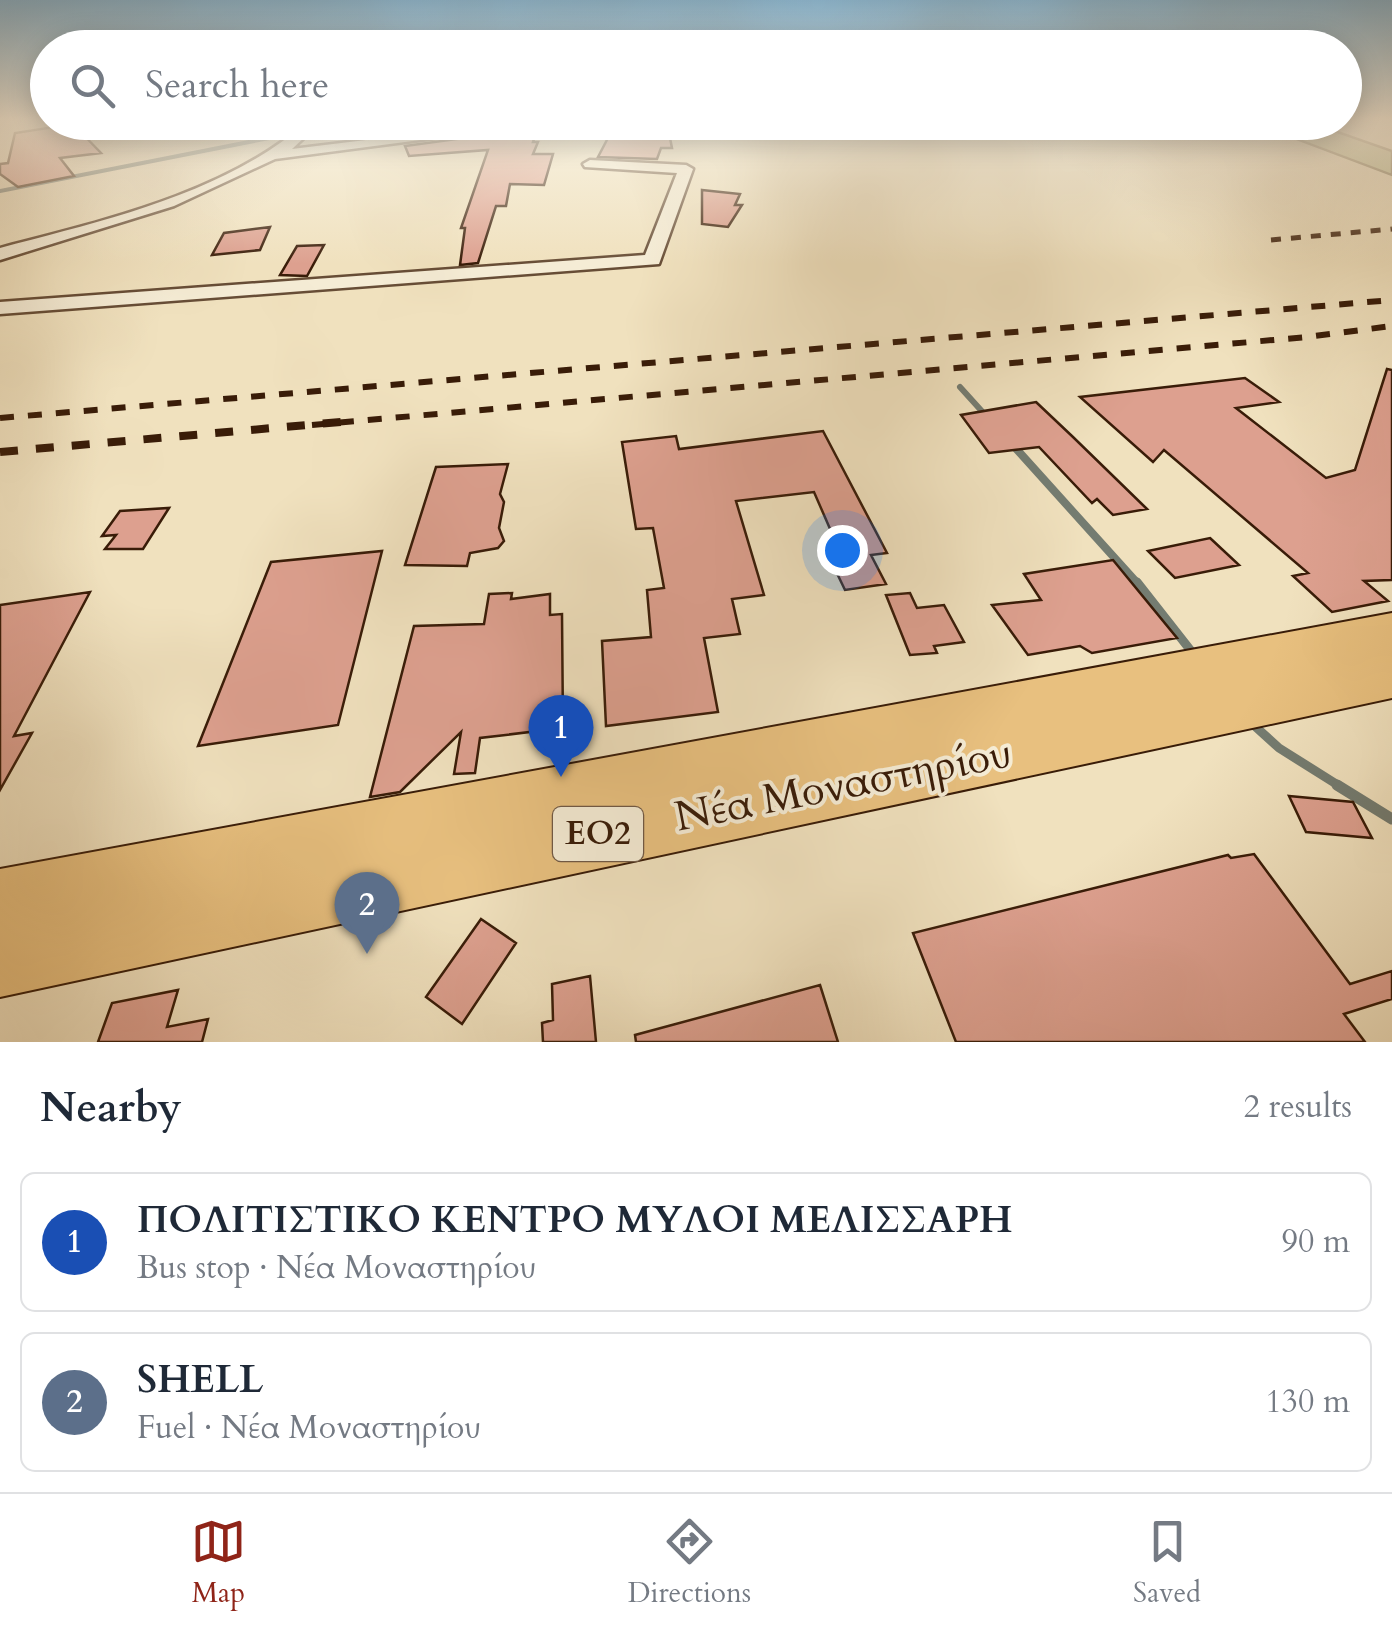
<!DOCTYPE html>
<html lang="en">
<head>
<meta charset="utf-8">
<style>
  :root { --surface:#fff; --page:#f2f2f3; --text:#1f2937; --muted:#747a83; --line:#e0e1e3; --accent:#8f2418 }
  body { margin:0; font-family:Cardo,serif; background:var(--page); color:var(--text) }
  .you { position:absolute; left:842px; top:550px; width:35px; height:35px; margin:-25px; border:8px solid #fff; border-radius:50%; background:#1a73e8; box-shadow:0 0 0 15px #1a73e833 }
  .badge { display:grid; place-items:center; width:65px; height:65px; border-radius:50%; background:var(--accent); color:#fff; font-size:32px; font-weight:700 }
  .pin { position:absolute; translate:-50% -82px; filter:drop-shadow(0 2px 5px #0008) }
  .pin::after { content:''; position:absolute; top:52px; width:35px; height:30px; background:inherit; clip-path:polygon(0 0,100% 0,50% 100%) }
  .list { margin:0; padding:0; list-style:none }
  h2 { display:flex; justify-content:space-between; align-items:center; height:130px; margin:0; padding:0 40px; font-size:42px }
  h2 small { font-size:32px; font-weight:400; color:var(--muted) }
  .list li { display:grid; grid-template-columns:65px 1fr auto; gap:30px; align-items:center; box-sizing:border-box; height:140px; margin:0 20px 20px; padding:0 20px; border:2px solid var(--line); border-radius:15px }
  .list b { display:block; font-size:38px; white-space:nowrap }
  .list p { margin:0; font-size:32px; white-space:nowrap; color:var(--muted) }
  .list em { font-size:32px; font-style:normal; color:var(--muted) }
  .icon { flex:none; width:55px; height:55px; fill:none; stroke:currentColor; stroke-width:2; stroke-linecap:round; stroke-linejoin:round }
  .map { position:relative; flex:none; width:1392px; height:1042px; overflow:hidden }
  .search { position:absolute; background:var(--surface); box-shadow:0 5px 25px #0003; left:30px; right:30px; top:30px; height:110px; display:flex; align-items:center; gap:25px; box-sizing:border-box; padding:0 35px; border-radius:55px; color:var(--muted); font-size:38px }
  .sheet { height:450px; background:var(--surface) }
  nav { display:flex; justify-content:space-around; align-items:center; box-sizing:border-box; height:140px; border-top:2px solid var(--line); background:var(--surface); font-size:28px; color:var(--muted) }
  nav a { display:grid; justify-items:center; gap:5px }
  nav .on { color:var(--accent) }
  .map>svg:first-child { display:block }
  .green { fill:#bdc28f; stroke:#7b6f4c; stroke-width:2.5 }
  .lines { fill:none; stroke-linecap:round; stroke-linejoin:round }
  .stream-far4 { stroke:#747c71; stroke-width:4 }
  .stream-far3 { stroke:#747c71; stroke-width:6 }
  .stream-far2 { stroke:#747c71; stroke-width:8 }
  .stream-far1 { stroke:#747c71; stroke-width:9 }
  .stream { stroke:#747c71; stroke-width:11 }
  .building { fill:#dda08f; stroke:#391c08; stroke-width:2.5 }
  .street-casing { stroke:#674d36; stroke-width:5 }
  .primary-casing { stroke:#391c08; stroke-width:4 }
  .street { fill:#f5ecd5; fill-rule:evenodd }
  .primary { fill:#e8c07f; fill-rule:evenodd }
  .rail-far2 { stroke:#391c08; stroke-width:5; stroke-dasharray:10 10; stroke-linecap:butt }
  .rail-far1 { stroke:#391c08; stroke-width:6; stroke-dasharray:14 14; stroke-linecap:butt }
  .rail { stroke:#391c08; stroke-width:8; stroke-dasharray:18 18; stroke-linecap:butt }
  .labels { text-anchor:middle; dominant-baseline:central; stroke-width:8; stroke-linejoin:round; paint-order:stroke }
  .shield { fill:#f5ecd5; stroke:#715a46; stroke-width:2.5 }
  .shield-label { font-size:32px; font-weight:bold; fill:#391c08 }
  .near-street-label { font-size:42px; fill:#391c08; stroke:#f5ecd5 }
</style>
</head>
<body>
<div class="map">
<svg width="1392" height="1042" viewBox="0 0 1392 1042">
  <rect width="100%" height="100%" fill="#f0e1be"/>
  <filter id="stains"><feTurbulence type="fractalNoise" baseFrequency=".002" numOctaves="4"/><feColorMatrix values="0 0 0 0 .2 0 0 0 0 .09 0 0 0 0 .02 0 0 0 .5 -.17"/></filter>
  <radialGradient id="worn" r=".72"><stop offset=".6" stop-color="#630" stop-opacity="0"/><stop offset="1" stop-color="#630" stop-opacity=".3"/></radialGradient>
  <path class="green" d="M1254 123H1312L1392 151V175Z"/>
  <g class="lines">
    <path class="stream-far4" d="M330 128 357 122
      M0 191 300 132"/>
    <path class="stream-far3" d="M960 387 988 418"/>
    <path class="stream-far2" d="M1011 443 1139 585"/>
    <path class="stream-far1" d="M1137 582 1195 656
      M1248 720 1279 748 1341 787"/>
    <path class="stream" d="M1337 785 1392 819"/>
  </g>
  <path class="building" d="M630 123H667L672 148H661L657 159 598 157 609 136H621Z
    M73 124 101 153 60 158 74 176 18 187 0 174V164L8 163 15 133Z
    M493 134 535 136 533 142H538L533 154H553L544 185 510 184 506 206H496L478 263 460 265 465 228H461L488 150 409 156 405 146Z
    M702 190 740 194 735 205H742L728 227 702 224Z
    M270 227 260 250 212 255 224 233Z
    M324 245 307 276 280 275 297 246Z
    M1387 369 1392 370V580L1364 581 1388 601 1332 612 1293 576 1308 573 1164 450 1153 462 1080 397 1245 378 1279 402 1236 408 1326 478 1355 470Z
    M1036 402 1073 437 1147 509 1113 515 1097 499 1092 503 1039 447 989 453 961 415Z
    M823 431 887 553 871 555 886 584 845 590 832 563 844 561 814 492 736 501 764 595 732 599 740 634 704 638 718 712 606 726 602 641 651 637 647 590 664 588 653 528 636 529 622 442 676 436 679 449Z
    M508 464 500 494 504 502 499 528 504 541 498 548 470 553 467 566 405 565 436 467Z
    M169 508 143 549H105L116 535 102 536 120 511Z
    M1210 538 1239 565 1175 578 1148 551Z
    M382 551 338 725 198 746 271 562Z
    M1113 560 1177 638 1092 653 1080 646 1028 655 992 605 1041 600 1024 574Z
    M90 592 14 736 32 733 0 790V605Z
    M512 593 511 599 550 594V615L562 614 563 728 480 738 475 773 454 774 461 732 400 792 370 797 414 626 484 624 489 594Z
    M910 593 917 608 944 605 964 642 934 646 937 653 910 655 886 595Z
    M1289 796 1353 802 1372 838 1306 832Z
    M1254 854 1350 984 1392 971V999L1344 1014 1365 1042H956L913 933 1228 855 1231 858Z
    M481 919 516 943 462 1024 426 997Z
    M590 976 596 1042H543L542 1023 553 1020 552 984Z
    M820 985 838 1042H636L635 1035Z
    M178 990 167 1027 208 1019 202 1042H98L112 1003Z"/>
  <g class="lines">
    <g class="street-casing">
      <path id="street" d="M307 122H321L292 149 515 122H558L275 159 174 206 0 260V248C102 221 225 194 307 122Z
        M590 160 686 165 693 169 659 264 0 314V302L645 255 677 173 585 167 583 164Z"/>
    </g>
    <g class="primary-casing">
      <path id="primary" d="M1392 613V698L0 997V869Z"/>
    </g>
    <use href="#street" class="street"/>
    <use href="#primary" class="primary"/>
    <path class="rail-far2" d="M1271 240 1392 229"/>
    <path class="rail-far1" d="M0 418 1392 300
      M312 425 1307 337 1392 326"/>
    <path class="rail" d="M0 452 341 422"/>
  </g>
  <linearGradient id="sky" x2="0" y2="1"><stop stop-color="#89b7d4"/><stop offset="0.45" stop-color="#f8f2e2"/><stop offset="1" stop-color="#f8f2e2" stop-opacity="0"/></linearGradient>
  <rect width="1392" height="264" fill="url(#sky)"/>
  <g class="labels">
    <rect class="shield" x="553" y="807" width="90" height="54" rx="8"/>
    <g class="shield-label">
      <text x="598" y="834">ΕΟ2</text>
    </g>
    <g class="near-street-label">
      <text transform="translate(843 785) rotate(-11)">Νέα Μοναστηρίου</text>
    </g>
  </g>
  <rect width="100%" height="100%" filter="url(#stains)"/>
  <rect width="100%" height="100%" fill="url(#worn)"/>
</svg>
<div class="you"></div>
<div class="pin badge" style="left:561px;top:777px;background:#1a4fb4">1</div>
<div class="pin badge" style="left:367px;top:954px;background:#5c6f8a">2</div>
<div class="search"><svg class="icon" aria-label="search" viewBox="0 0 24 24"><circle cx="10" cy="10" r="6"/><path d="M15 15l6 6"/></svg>Search here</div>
</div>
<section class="sheet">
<h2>Nearby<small>2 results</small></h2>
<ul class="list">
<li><span class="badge" style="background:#1a4fb4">1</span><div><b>ΠΟΛΙΤΙΣΤΙΚΟ ΚΕΝΤΡΟ ΜΥΛΟΙ ΜΕΛΙΣΣΑΡΗ</b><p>Bus stop · Νέα Μοναστηρίου</p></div><em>90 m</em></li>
<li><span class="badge" style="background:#5c6f8a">2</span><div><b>SHELL</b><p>Fuel · Νέα Μοναστηρίου</p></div><em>130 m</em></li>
</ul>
</section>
<nav>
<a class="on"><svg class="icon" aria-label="map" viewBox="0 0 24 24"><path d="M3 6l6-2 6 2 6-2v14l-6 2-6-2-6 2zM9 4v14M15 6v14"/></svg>Map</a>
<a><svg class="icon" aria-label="directions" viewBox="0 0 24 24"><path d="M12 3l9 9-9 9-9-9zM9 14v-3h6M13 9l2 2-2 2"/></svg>Directions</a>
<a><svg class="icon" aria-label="saved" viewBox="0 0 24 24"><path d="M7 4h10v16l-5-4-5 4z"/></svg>Saved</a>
</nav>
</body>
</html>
